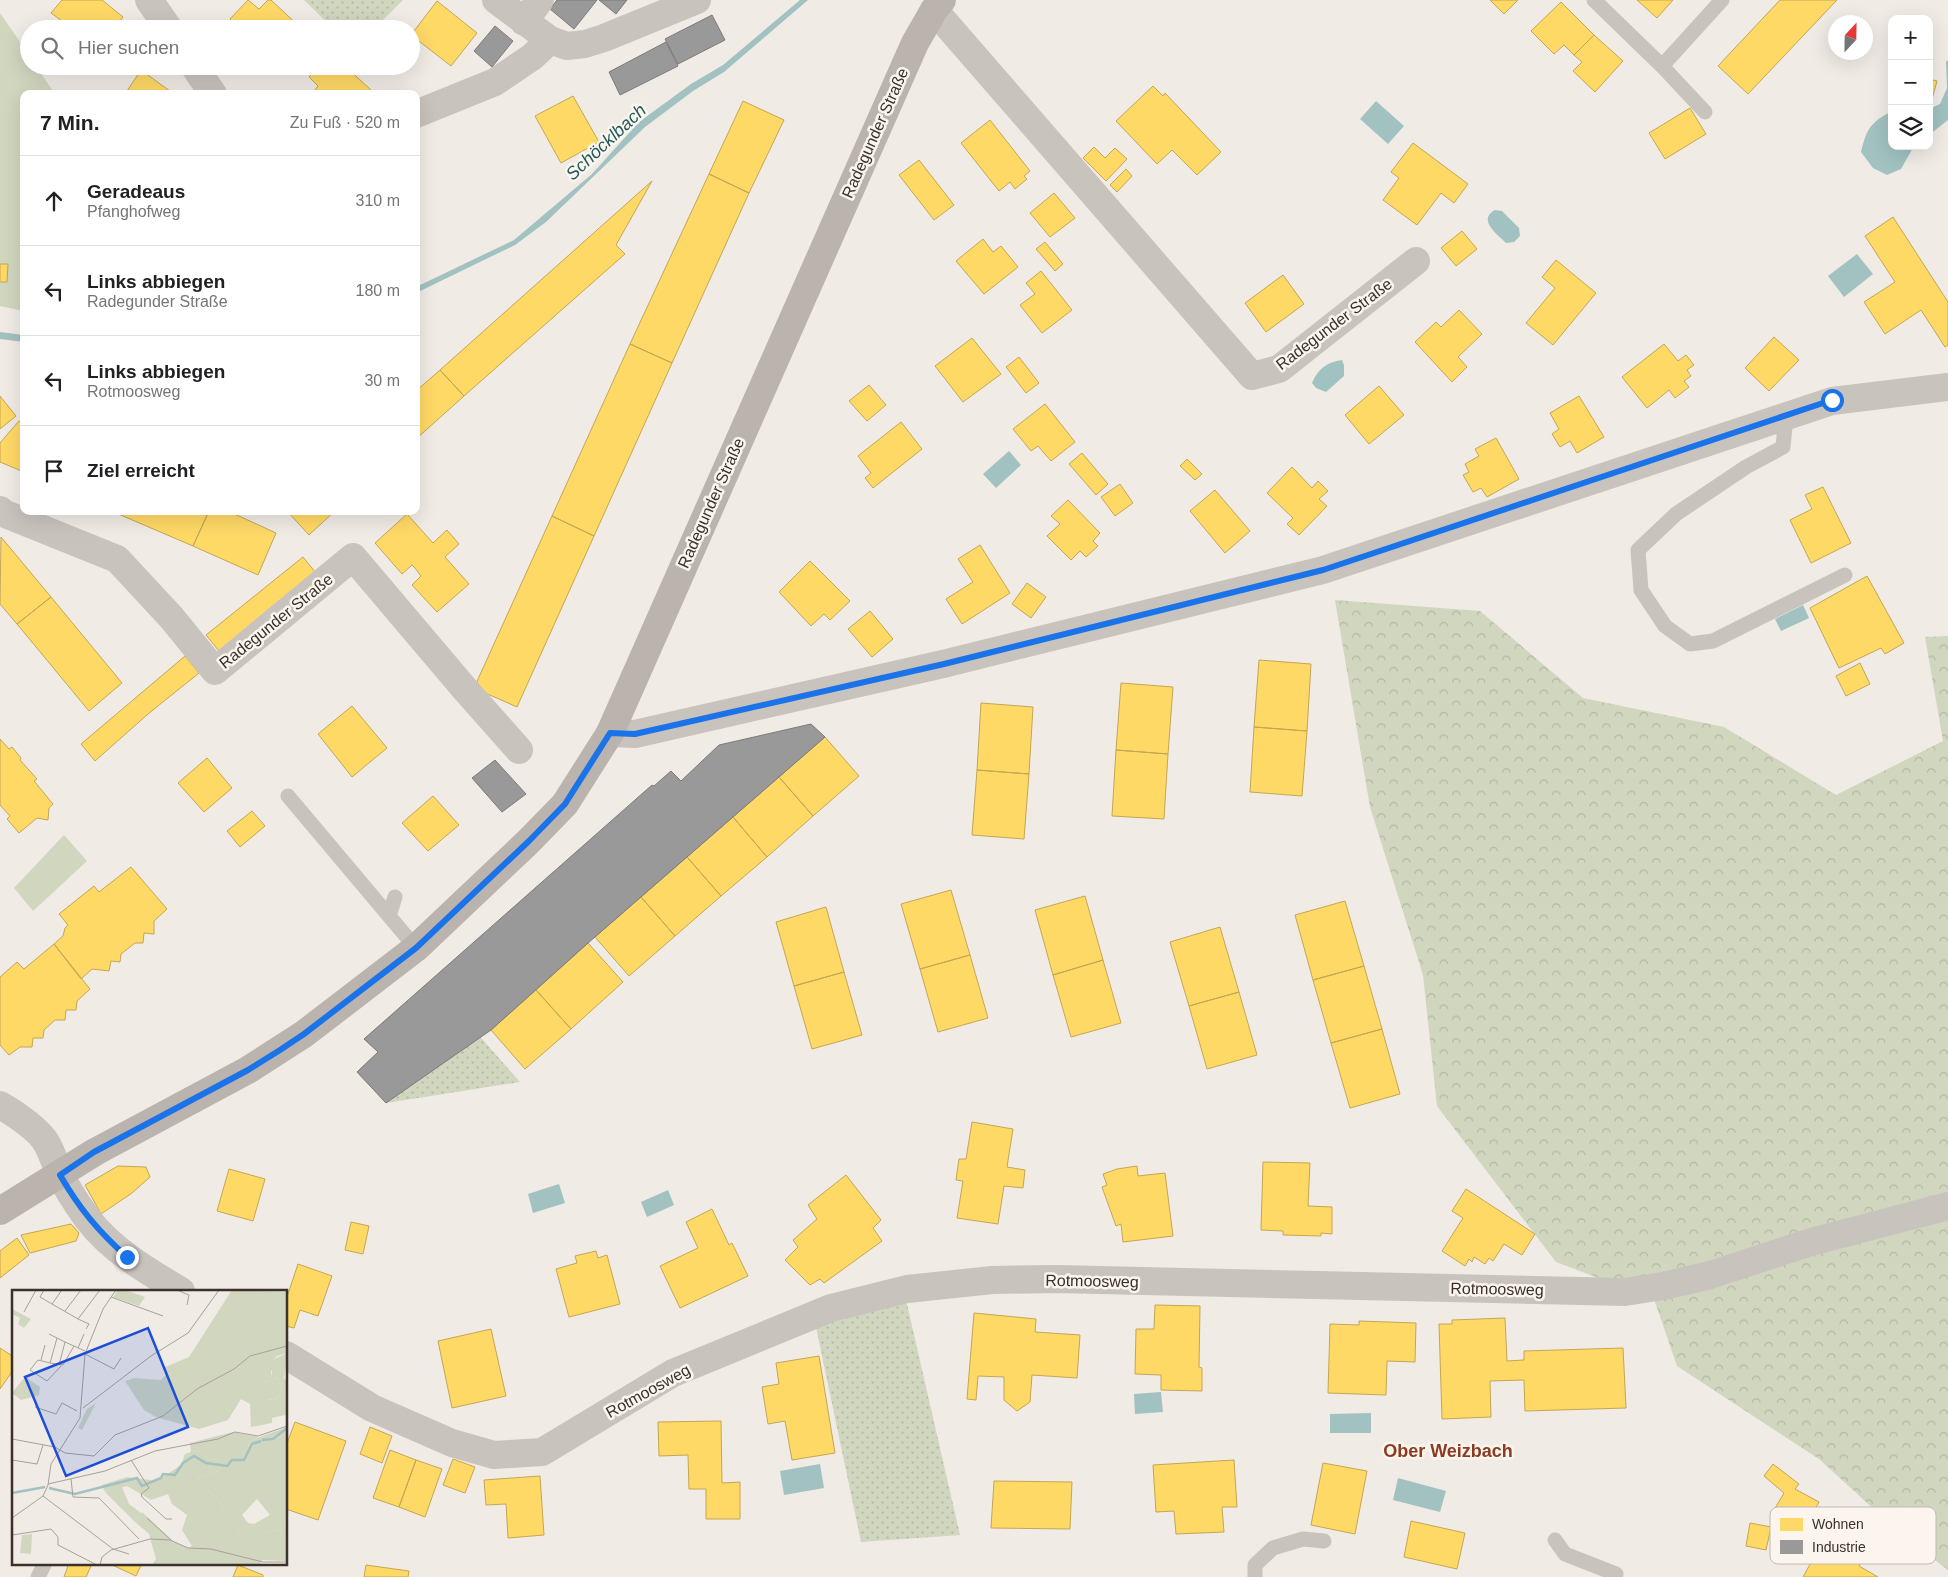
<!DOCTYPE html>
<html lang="de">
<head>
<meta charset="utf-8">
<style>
  :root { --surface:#fff; --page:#f2f2f2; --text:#202124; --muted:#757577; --line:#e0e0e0 }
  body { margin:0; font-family:Helvetica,sans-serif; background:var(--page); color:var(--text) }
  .controls { position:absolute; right:15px; top:15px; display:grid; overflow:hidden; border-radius:10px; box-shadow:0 5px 20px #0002 }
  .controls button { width:45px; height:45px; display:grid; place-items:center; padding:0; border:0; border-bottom:1px solid var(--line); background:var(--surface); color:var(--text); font:25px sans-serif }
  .compass { position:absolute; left:1828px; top:15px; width:45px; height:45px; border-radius:50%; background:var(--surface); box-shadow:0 5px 20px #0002; rotate:22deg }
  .stop { position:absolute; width:15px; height:15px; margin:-11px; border:4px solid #1a73e8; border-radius:50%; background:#fff }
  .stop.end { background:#1a73e8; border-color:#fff; box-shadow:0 1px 5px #0008 }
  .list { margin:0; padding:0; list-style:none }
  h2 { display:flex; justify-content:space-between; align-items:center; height:65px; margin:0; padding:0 20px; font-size:21px }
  h2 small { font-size:16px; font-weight:400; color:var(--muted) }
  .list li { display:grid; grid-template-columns:32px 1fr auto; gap:15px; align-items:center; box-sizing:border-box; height:90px; padding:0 20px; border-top:1px solid var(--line) }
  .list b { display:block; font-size:19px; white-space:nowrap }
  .list p { margin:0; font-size:16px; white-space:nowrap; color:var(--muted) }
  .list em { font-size:16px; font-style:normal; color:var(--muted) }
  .icon { flex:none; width:28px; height:28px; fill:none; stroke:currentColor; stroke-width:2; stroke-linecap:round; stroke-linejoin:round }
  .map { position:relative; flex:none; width:1948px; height:1577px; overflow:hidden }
  .search { position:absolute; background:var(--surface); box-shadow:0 5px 20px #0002; left:20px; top:20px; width:400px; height:55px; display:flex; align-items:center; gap:12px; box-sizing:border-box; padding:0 18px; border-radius:28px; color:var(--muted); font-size:19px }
  .panel { position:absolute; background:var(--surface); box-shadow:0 5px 20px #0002; left:20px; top:90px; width:400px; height:425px; border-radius:10px }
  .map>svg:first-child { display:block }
  .grass { fill:url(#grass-dots) }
  .forest { fill:url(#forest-crowns) }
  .green { fill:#d1d6bf }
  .water { fill:#a1c2c1 }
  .homes { fill:#ffd966; stroke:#c4a654 }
  .industry { fill:#999; stroke:#7d7a78 }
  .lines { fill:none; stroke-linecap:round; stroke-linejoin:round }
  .service { stroke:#c9c3be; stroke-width:15 }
  .minor { stroke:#c9c3be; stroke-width:28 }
  .secondary { stroke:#bab3ae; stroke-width:28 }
  .route { stroke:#1a73e8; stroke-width:6 }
  .labels { text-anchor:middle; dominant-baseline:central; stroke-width:5; stroke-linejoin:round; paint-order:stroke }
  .street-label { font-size:16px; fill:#3b302b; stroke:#fbf5ee }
  .water-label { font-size:18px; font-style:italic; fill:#1f5a5e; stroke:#fbf5ee }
  .neighbourhood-label { font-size:18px; font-weight:bold; fill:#8c3b22; stroke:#fbf5ee }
  .inset-river { fill:none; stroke:#a1c2c1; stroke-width:2.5 }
  .inset-road { fill:none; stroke:#a8a09b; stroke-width:1 }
  .view { fill:#1d4ed8; fill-opacity:0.15; stroke:#1d4ed8; stroke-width:2.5 }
  .inset-edge { fill:none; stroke:#3b302b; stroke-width:2.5 }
  .key { fill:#fbf5ee; stroke:#c1bab4; stroke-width:1 }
  .key-label { font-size:14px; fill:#3b302b }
</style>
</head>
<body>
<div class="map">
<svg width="1948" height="1577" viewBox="0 0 1948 1577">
  <defs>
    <pattern id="grass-dots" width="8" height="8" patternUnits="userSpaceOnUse" patternTransform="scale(1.25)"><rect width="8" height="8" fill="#d1d6bf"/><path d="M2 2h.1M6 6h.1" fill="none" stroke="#b4b8a4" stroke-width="1.8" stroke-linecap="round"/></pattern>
    <pattern id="forest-crowns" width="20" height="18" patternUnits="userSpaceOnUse" patternTransform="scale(1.25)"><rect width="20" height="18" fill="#d1d6bf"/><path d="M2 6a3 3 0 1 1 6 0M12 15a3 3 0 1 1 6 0" fill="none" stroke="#b4b8a4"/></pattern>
  </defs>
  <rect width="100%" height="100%" fill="#f0ebe5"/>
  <path class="grass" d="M304 0H403L374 29H334Z
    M431 981 520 1082 386 1103 357 1072 378 1052 364 1039Z
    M906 1300 960 1535 861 1542 816 1327Z"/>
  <path class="forest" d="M1335 600 1480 611 1583 698 1724 727 1836 795 1943 741 1925 637 1948 636V1570L1902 1535 1819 1459 1677 1366 1654 1299 1556 1262 1437 1106 1423 975 1370 807Z"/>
  <path class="green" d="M0 13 29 55V66H36L55 94H24V311L0 306Z
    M64 835 87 861 33 911 14 888Z"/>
  <path class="water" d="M800 0H808L724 72 693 91 645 127 546 222 515 245 416 293V287L514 240 592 174 639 122 691 84 723 65Z
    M1946 61H1948V120L1929 135V109L1940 104 1947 88Z
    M1376 101 1404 126 1388 144 1360 119Z
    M1892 111V146H1914L1901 169 1887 175 1873 168 1861 152C1867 128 1870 123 1892 111Z
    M1495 210 1502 211 1519 228 1520 236 1514 242 1506 243C1497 234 1477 220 1495 210Z
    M1857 254 1873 274 1844 297 1828 276Z
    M0 332 24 335V342L0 339Z
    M1342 360 1344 365V376L1326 392 1316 388 1312 383C1318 369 1327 362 1342 360Z
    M1009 451 1021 465 996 488 983 474Z
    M1803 605 1809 618 1781 631 1775 619Z
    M559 1184 565 1203 533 1213 528 1194Z
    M668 1190 674 1205 647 1217 641 1202Z
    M1161 1392 1163 1412 1135 1414 1134 1394Z
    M1371 1413V1433H1330V1414Z
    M820 1464 824 1488 784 1495 780 1471Z
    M1398 1478 1446 1491 1440 1512 1393 1500Z"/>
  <path class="homes" d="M62 0H102L123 17 113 29H73L51 13Z
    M248 0 259 9 268 0H271L301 28 240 29 230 19Z
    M1490 0H1518L1504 14Z
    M1637 0H1673L1657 18Z
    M1780 0H1837L1748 94 1718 66Z
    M437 1 477 33 451 66 411 35Z
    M1561 2 1594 35 1574 55 1564 45 1554 54 1531 31Z
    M1594 35 1623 61 1595 92 1573 71 1582 62 1574 55Z
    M318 66H327L331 70 334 66H345L371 90 368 94H317L314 91 318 86 309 77Z
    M141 70 174 94H125Z
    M1929 79 1937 81 1931 103 1929 102Z
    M1153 86 1163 96 1165 93 1221 152 1197 175 1172 150 1157 164 1116 121Z
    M573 96 599 142 561 163 535 116Z
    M743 101 784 120 749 193 709 174Z
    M1690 108 1706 134 1665 159 1649 133Z
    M990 120 1030 171 1024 176 1027 179 1015 189 1010 182 999 191 961 143Z
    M1413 143 1468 184 1454 203 1441 193 1417 225 1383 200 1399 178 1391 172Z
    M1094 147 1105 158 1115 148 1127 159 1106 181 1083 158Z
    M919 160 954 205 934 220 899 175Z
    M1126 169 1132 176 1117 192 1110 185Z
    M709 174 749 193 672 363 630 344Z
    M652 181 616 245 625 254 464 396 440 370Z
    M1054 193 1075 218 1050 237 1030 213Z
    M1893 217 1948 302V345L1945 347 1921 310 1885 334 1864 302 1895 282 1865 236Z
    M1462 231 1477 249 1456 266 1441 248Z
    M983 239 993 252 1001 246 1018 267 984 294 956 261Z
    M1045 242 1063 264 1055 271 1036 249Z
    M1556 260 1596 293 1553 345 1526 323 1555 288 1542 277Z
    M0 264H8L7 282H0Z
    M1041 271 1072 310 1042 333 1020 305 1035 294 1026 283Z
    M1283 275 1304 304 1266 332 1245 303Z
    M1459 310 1482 334 1458 357 1467 367 1452 382 1415 342 1436 322 1441 327Z
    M1774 337 1799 360 1769 391 1745 368Z
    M972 338 1001 374 963 402 935 366Z
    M630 344 672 363 594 536 552 516Z
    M1664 344 1678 361 1686 355 1694 365 1687 370 1691 376 1684 381 1689 387 1675 398 1669 390 1647 408 1622 377Z
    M1019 357 1039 383 1026 393 1006 367Z
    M440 370 464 396 416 439V391Z
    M869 385 886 405 867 421 849 401Z
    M1379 386 1404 415 1369 444 1345 415Z
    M0 396 16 416 0 429Z
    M1579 396 1604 437 1577 453 1570 441 1560 447 1552 434 1559 429 1550 413Z
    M1045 404 1075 442 1051 461 1038 446 1031 451 1013 429Z
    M19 421 24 423V472L0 462V443Z
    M901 422 922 449 873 488 865 478 871 473 858 456Z
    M1496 438 1519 479 1487 497 1481 488 1473 492 1463 475 1469 472 1465 464 1479 456 1475 449Z
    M1082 453 1108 484 1096 495 1069 464Z
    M1187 459 1202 474 1195 480 1180 466Z
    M1292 467 1312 488 1318 481 1328 491 1319 499 1327 506 1299 535 1287 524 1293 518 1267 493Z
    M1120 484 1133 503 1115 516 1101 497Z
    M1823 487 1851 543 1811 563 1790 520 1812 509 1805 495Z
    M1215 490 1250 531 1225 553 1190 511Z
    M1068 500 1100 533 1093 541 1098 546 1086 557 1080 551 1071 560 1047 536 1060 524 1051 516Z
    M117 511H209L193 546 116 513Z
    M209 511H228L276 533 258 575 193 546Z
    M287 511H335L309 535Z
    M407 514 433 543 447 530 459 544 445 557 469 584 437 612 412 585 421 576 415 568 412 565 402 574 375 543Z
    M552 516 594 536 517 707 474 688Z
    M1 537 51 597 17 624 0 604Z
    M980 545 1010 593 962 624 946 599 973 582 958 559Z
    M303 557 316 573 219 651 206 635Z
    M810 561 850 601 830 620 824 614 811 626 779 592Z
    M1867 576 1904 643 1885 654 1881 648 1839 668 1810 608Z
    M1027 583 1046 597 1031 618 1012 604Z
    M51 597 122 683 89 711 17 624Z
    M870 611 893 639 872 657 848 629Z
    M185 656 199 673 148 714 95 761 81 744Z
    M1259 660 1311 664 1307 731 1254 727Z
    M1860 663 1870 684 1846 696 1836 676Z
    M1121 683 1173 687 1168 754 1116 750Z
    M981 703 1033 707 1029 774 977 770Z
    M352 706 387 748 352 777 318 734Z
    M1254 727 1307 731 1302 796 1250 792Z
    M825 737 859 776 813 816 779 777Z
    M0 739 9 749 12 747 21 758 20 760 37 779 34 781 53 804 49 808 48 820 37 818 19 833 7 819 10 816 0 805Z
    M1116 750 1168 754 1164 819 1112 816Z
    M207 758 232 788 204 812 178 783Z
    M977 770 1029 774 1024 839 972 835Z
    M779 777 813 816 767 857 733 817Z
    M433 796 459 825 428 851 402 823Z
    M252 811 265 826 240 847 227 831Z
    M733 817 767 857 721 896 687 857Z
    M687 857 721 896 675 936 641 897Z
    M131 867 167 909 154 921V934L144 933 143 943H135L121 954 120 962 111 961 109 971 92 969 81 979 54 944 63 936 65 928 68 925 59 914 94 886 99 892Z
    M951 890 970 955 920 969 901 904Z
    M1085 896 1103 960 1053 975 1035 910Z
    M641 897 675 936 629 976 595 937Z
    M1345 901 1364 966 1313 980 1295 915Z
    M826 907 844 972 794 986 776 922Z
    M1220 927 1239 992 1189 1006 1170 942Z
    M588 943 623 982 571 1029 536 990Z
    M54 944 90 989 77 1001 76 1010H66L65 1020H55L44 1030 43 1038H33L32 1047H20L9 1055 0 1045V977L17 962 24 969Z
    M970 955 988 1018 938 1032 920 969Z
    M1103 960 1121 1023 1071 1037 1053 975Z
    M1364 966 1382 1029 1331 1043 1313 980Z
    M844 972 862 1035 812 1049 794 986Z
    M536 990 571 1029 525 1069 491 1030Z
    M1239 992 1257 1055 1207 1069 1189 1006Z
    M1382 1029 1400 1094 1350 1108 1331 1043Z
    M972 1122 1013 1129 1007 1167 1025 1170 1023 1188 1004 1186 998 1224 957 1218 963 1181 956 1180 959 1159H966Z
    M1263 1162 1310 1163 1308 1206 1332 1207V1234L1321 1233V1236L1283 1235V1231L1261 1230Z
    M118 1166 146 1167 150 1177 132 1193 101 1214 85 1185Z
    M1137 1166 1138 1176 1165 1173 1173 1236 1123 1242 1121 1224 1116 1226 1102 1187 1107 1185 1103 1174 1117 1169Z
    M229 1169 265 1179 253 1221 217 1211Z
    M846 1175 881 1220 873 1228 882 1241 824 1283 820 1279 810 1285 785 1260 798 1247 793 1240 817 1219 808 1205Z
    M1466 1189 1535 1234 1522 1255 1504 1244 1493 1261 1489 1258 1485 1264 1474 1257 1472 1262 1469 1259 1465 1266 1442 1251 1463 1218 1452 1211Z
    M712 1209 729 1245 732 1243 748 1276 680 1308 660 1266 698 1248 686 1222Z
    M351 1222 369 1226 363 1254 345 1250Z
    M71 1224 79 1233 76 1241 30 1253 21 1235Z
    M17 1238 29 1255 0 1278V1251Z
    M596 1251 598 1258 607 1255 620 1304 569 1317 556 1269 577 1263 575 1256Z
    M298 1264 332 1276 318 1316 300 1310 294 1328 286 1326V1300Z
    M1155 1305 1200 1306 1199 1367 1202 1368V1391L1161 1390V1375L1135 1374 1136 1329H1154Z
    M974 1313 1036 1319 1035 1332 1080 1335 1077 1378 1032 1375 1030 1402 1017 1411 1004 1400V1377L978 1376 976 1400 967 1399Z
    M1505 1318 1507 1361 1524 1360V1351L1623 1348 1626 1408 1525 1411 1524 1380 1490 1381 1491 1417 1442 1419 1439 1324H1452V1320Z
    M1359 1321 1416 1323 1415 1362 1387 1361 1386 1395 1328 1393 1330 1324 1359 1325Z
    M491 1329 506 1396 452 1408 438 1341Z
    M0 1348 14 1357V1369L0 1389Z
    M819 1356 835 1453 792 1460 785 1421 768 1424 762 1387 779 1384 776 1363Z
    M721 1421 722 1483 740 1482V1519H706V1489H689L688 1455 659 1456 658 1422Z
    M295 1422 346 1441 318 1520 286 1509V1446Z
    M370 1427 392 1436 382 1463 360 1454Z
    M390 1450 416 1460 399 1507 373 1498Z
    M453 1459 475 1467 465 1493 443 1485Z
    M416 1460 442 1469 425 1517 399 1507Z
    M1234 1460 1237 1507H1222L1224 1532 1176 1534 1174 1511 1156 1512 1153 1465Z
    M1323 1463 1367 1471 1355 1534 1311 1525Z
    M1773 1464 1799 1484 1795 1489 1819 1502 1802 1533 1771 1515 1784 1493 1764 1476Z
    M540 1476 544 1535 508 1538 506 1504 486 1505 484 1480Z
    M994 1481 1072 1482 1070 1529 991 1528Z
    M1411 1521 1465 1533 1457 1569 1404 1557Z
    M1750 1523 1771 1527 1766 1550 1746 1546Z
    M1831 1530 1868 1549 1859 1566 1878 1577H1803L1820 1546 1823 1547Z
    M69 1563H85L91 1566 86 1577H64Z
    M108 1563H142L136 1576Z
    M238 1565 263 1575V1577H233Z
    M366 1565 409 1571 408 1577H364Z"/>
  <path class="industry" d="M557 0H597L574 29 550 9Z
    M599 0H627L616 14Z
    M712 15 725 40 678 64 665 39Z
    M495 26 513 41 492 67 474 51Z
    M666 42 678 66 620 95 609 72Z
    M811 724 825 737 588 943 491 1030 386 1103 357 1072 378 1052 364 1039 652 785 654 786 671 771 681 781 719 745Z
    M495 760 526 794 502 812 472 778Z"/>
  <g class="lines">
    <path class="service" d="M1594 0 1662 66 1705 112
      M1662 66 1722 0
      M1786 416 1783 447 1746 467 1676 514 1638 550 1641 590 1665 626 1690 644 1713 641 1845 575
      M288 796 416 948
      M389 916 395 897
      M1555 1540 1565 1554 1616 1574 1615 1577
      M38 1577 45 1563
      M1255 1577V1565L1273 1548 1303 1539 1324 1541"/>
    <path class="minor" d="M149 0 169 29
      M496 0 550 40 567 46 585 44 604 38 697 0
      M934 10 1252 376 1279 369 1416 261
      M524 22 540 0
      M194 66 213 94
      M416 114 495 82 532 57 550 40
      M0 510 3 513 117 559 171 617 215 671 353 557 464 688 519 750
      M610 733 635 734 943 664 1323 570 1832 401 1948 387
      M0 1105C14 1113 40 1130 47 1144 52 1153 55 1163 59 1172 66 1188 77 1204 87 1218 111 1250 147 1271 181 1291
      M286 1355 372 1408 452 1443 494 1455 542 1452 673 1373 831 1308 907 1289 992 1280 1056 1279 1625 1292 1663 1286 1710 1275 1811 1242 1948 1206"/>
    <path class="secondary" d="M0 1211 95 1152 248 1070 304 1034 416 948 529 841 565 804 610 733 915 43 934 10 942 0"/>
  </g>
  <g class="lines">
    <path class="route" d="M127 1257C98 1231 79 1208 60 1175L94 1152 248 1070 280 1050 304 1034 416 948 529 841 565 804 610 733 635 734 944 664 1323 570 1832 400"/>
  </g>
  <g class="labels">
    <g class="street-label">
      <text transform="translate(875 133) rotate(-66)">Radegunder Straße</text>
      <text transform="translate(1334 324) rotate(-37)">Radegunder Straße</text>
      <text transform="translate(711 503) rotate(-66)">Radegunder Straße</text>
      <text transform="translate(276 621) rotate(-39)">Radegunder Straße</text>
      <text transform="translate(1092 1281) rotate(1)">Rotmoosweg</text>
      <text transform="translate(1497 1289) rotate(1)">Rotmoosweg</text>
      <text transform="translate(648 1391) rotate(-29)">Rotmoosweg</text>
    </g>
    <g class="water-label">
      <text transform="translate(606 142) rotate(-43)">Schöcklbach</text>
    </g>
    <g class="neighbourhood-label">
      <text x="1448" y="1451">Ober Weizbach</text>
    </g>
  </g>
  <g transform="translate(12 1290)">
    <rect width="275" height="275" fill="#f0ebe5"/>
    <path d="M106 0H113L133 7 127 16 101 7ZM0 19 19 29 12 38 6 34 8 28 0 24ZM275 63V68L259 81V87L254 85 253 78 258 71ZM265 88 270 99 266 108 255 110 251 92ZM221 142 247 147 240 150 230 165 223 167 198 170 185 160 179 162 178 153ZM275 143V237L248 245H229L221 235V227L186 189 208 180 229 177 243 154 263 150ZM245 209 258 225 242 234 236 233 230 225ZM110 197 117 214 129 223 122 231 93 202Z" fill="#d1d6bf" fill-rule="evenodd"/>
    <path d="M220 0 275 2V63L265 66 253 78 254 85 259 87 261 77 275 68 272 88 275 92 274 128 273 125 260 128V133L239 137 238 114 229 109 216 130 187 139 144 127 132 120 113 91 122 88 149 90 155 84 151 78 177 67ZM265 88 270 99 266 108 256 110 251 92ZM275 137V143L263 150 242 155 236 177H229L226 186 214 188 208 180 186 189 221 227V235L229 245 234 240 248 245 275 237V271L250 270 248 275H140L144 269 137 244 122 231 130 222 162 252 176 258 180 256 170 240 175 225 160 214 156 204 139 210 115 196 93 202 90 195 115 187 145 191 169 175 173 164 185 160 198 170 230 165 240 150Z" fill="#d1d6bf" fill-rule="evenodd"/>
    <path d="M13 87 28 97 27 105 9 110 0 103ZM84 113 70 140 66 138 75 119ZM20 244 19 264 8 263 10 245Z" fill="#d1d6bf"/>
    <path class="inset-river" d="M250 150 261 149 275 138M37 198 63 204 125 188 130 196 149 188 151 184 163 185 171 173 182 166 194 173 215 176 220 170H232L240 154 249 151M0 203 33 197"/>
    <path class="inset-road" d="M32 0 28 7 40 14M50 0 40 14 66 29 88 0M165 0 177 5 175 15M99 7 151 26M53 21 69 0M12 22 24 0M66 29 77 34 74 39M37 44 53 52 47 75M45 48 38 73 26 70 18 80 35 91 49 76M53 52 73 61M66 58 72 44M73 64 102 79 109 68M29 70 33 55M38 73 51 75 62 56M23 117 44 124 50 113 65 121M71 118 139 66 176 43 207 0M0 149 43 157 53 163 82 166 103 145 151 126 185 99 222 79 238 66 275 56M0 170 25 174 31 155M119 170 137 198 129 204 130 207 154 229H160M59 189 61 207 87 208 127 249M36 194 93 181 143 161 206 149 223 142 246 146 275 136M31 206 101 259 117 264M0 228 31 206 36 195 39 174 68 128 73 64 91 19 104 0M135 228 159 250M0 245 39 239 46 247V255L85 275M88 275 90 267 99 260 138 249 158 250 176 258 199 259 251 272H275"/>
    <path class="view" d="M136 38 176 137 54 186 13 87Z"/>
    <rect width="275" height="275" class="inset-edge"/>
  </g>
  <rect x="1770" y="1507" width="166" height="57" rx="8" class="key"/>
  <rect x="1780" y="1518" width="23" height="13" fill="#ffd966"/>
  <rect x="1780" y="1540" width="23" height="14" fill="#999"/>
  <g class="key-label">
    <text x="1812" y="1529">Wohnen</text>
    <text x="1812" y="1552">Industrie</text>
  </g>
</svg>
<div class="controls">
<button>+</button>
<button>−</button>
<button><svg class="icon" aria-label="layers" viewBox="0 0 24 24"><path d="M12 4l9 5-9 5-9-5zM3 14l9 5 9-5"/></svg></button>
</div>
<svg class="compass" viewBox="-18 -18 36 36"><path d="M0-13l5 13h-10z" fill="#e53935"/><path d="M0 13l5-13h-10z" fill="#757577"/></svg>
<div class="stop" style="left:1832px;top:400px"></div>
<div class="stop end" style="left:127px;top:1257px"></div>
<div class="search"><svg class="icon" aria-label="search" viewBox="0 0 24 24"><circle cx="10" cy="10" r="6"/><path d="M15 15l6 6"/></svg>Hier suchen</div>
<section class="panel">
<h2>7 Min.<small>Zu Fuß · 520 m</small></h2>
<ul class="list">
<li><svg class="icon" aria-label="ahead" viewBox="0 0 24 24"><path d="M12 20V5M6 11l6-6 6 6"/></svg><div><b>Geradeaus</b><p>Pfanghofweg</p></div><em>310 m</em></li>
<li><svg class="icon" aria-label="left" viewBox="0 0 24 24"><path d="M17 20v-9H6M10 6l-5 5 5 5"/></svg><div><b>Links abbiegen</b><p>Radegunder Straße</p></div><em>180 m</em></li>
<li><svg class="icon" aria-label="left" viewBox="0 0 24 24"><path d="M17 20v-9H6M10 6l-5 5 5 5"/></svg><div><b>Links abbiegen</b><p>Rotmoosweg</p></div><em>30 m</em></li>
<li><svg class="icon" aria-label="arrive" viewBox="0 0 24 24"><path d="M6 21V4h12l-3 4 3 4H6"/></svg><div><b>Ziel erreicht</b></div></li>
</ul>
</section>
</div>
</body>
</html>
